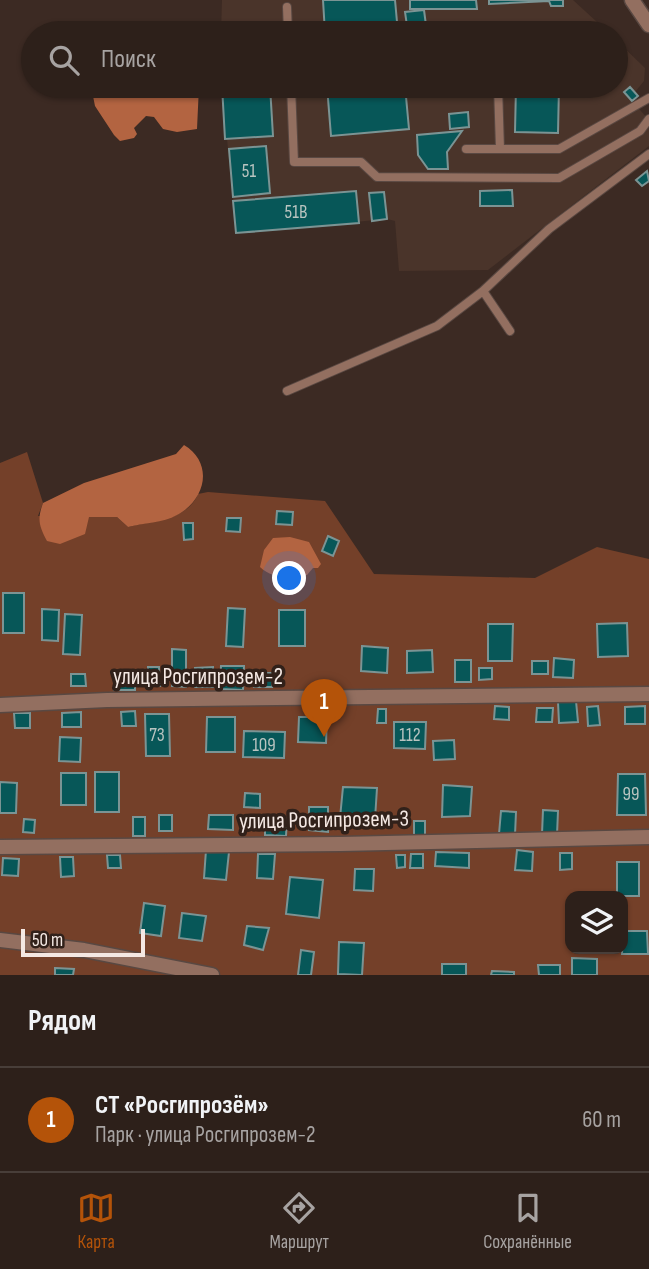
<!DOCTYPE html>
<html lang="ru">
<head>
<meta charset="utf-8">
<style>
  :root { --surface:#2d201a; --page:#392d27; --text:#f1f3f6; --muted:#a7a3a2; --line:#483e39; --accent:#b45309 }
  body { margin:0; font-family:"Sofia Sans Condensed",sans-serif; background:var(--page); color:var(--text) }
  .controls { position:absolute; right:21px; bottom:21px; display:grid; overflow:hidden; border-radius:14px; box-shadow:0 2px 5px #0004 }
  .controls button { width:63px; height:63px; display:grid; place-items:center; padding:0; border:0; border-bottom:2px solid var(--line); background:var(--surface); color:var(--text); font:35px sans-serif }
  .scale { position:absolute; left:21px; bottom:18px; width:124px; box-sizing:border-box; padding-left:7px; border:4px solid #f4e8e3; border-top:0; font-size:19px; line-height:24px; white-space:nowrap; color:#f4e8e3; -webkit-text-stroke:5px #31211a; paint-order:stroke }
  .you { position:absolute; left:290px; top:579px; width:24px; height:24px; margin:-18px; border:5px solid #fff; border-radius:50%; background:#1a73e8; box-shadow:0 0 0 10px #1a73e833 }
  .badge { display:grid; place-items:center; width:46px; height:46px; border-radius:50%; background:var(--accent); color:#fff; font-size:23px; font-weight:700 }
  .pin { position:absolute; translate:-50% -58px; filter:drop-shadow(0 2px 4px #0008) }
  .pin::after { content:''; position:absolute; top:37px; width:24px; height:21px; background:inherit; clip-path:polygon(0 0,100% 0,50% 100%) }
  .list { margin:0; padding:0; list-style:none }
  h2 { display:flex; justify-content:space-between; align-items:center; height:91px; margin:0; padding:0 28px; font-size:30px }
  h2 small { font-size:23px; font-weight:400; color:var(--muted) }
  .list li { display:grid; grid-template-columns:46px 1fr auto; gap:21px; align-items:center; box-sizing:border-box; height:105px; padding:0 28px; border-top:2px solid var(--line) }
  .list b { display:block; font-size:26px; white-space:nowrap }
  .list p { margin:0; font-size:23px; white-space:nowrap; color:var(--muted) }
  .list em { font-size:23px; font-style:normal; color:var(--muted) }
  .icon { flex:none; width:38px; height:38px; fill:none; stroke:currentColor; stroke-width:2; stroke-linecap:round; stroke-linejoin:round }
  .map { position:relative; flex:none; width:649px; height:975px; overflow:hidden }
  .search { position:absolute; background:var(--surface); box-shadow:0 2px 5px #0004; left:21px; right:21px; top:21px; height:77px; display:flex; align-items:center; gap:18px; box-sizing:border-box; padding:0 24px; border-radius:38px; color:var(--muted); font-size:26px }
  .sheet { height:196px; background:var(--surface) }
  nav { display:flex; justify-content:space-around; align-items:center; box-sizing:border-box; height:98px; border-top:2px solid var(--line); background:var(--surface); font-size:19px; color:var(--muted) }
  nav a { display:grid; justify-items:center; gap:4px }
  nav .on { color:var(--accent) }
  .map>svg:first-child { display:block }
  .built { fill:#4a342a }
  .green { fill:#744029; fill-rule:evenodd }
  .water { fill:#b36441 }
  .building { fill:#075758; stroke:#7b9494; stroke-width:2 }
  .lines { fill:none; stroke-linecap:round; stroke-linejoin:round }
  .lane-casing { stroke:#594842; stroke-width:10 }
  .street-casing { stroke:#594842; stroke-width:17 }
  .lane { stroke:#936f60; stroke-width:8 }
  .street { stroke:#936f60; stroke-width:14 }
  .labels { text-anchor:middle; dominant-baseline:central; stroke-width:7; stroke-linejoin:round; paint-order:stroke }
  .number-label { font-size:19px; fill:#b9c4c0 }
  .street-label { font-size:23px; fill:#f4e8e3; stroke:#31211a }
</style>
</head>
<body>
<div class="map">
<svg width="649" height="975" viewBox="0 0 649 975">
  <rect width="100%" height="100%" fill="#3c2a23"/>
  <path class="built" d="M222 0H573L609 33H221Z
    M616 40 645 68 644 81 635 92 638 96 632 101 649 120V146L488 270 399 271 395 221 387 219 236 233 222 86H616Z"/>
  <path class="green" d="M27 452 43 503 38 516 117 517 128 527C152 521 188 520 198 494L208 492 325 501 374 574 535 578 597 547 649 559V975H0V463ZM570 896H623V949H570Z"/>
  <path class="water" d="M91 86H199L197 129 177 132 163 129 154 117 146 116 134 128 137 134 134 138 120 141 114 135 95 106Z
    M184 445C214 463 206 500 177 515 163 523 143 523 128 527L117 517H89L85 534 60 544 47 541C39 526 37 519 43 503L84 483 176 454Z
    M290 537 309 542 321 564 318 568H313L307 575C289 577 274 580 260 567L264 550 273 538Z"/>
  <path class="building" d="M323 0H395L398 33H325Z
    M410 0H476L477 9H410Z
    M489 0H563V6H551L549 1 489 4Z
    M424 10 427 33H408L405 12Z
    M517 29H559V33H517Z
    M222 86H270L273 136 225 139Z
    M327 86H405L409 129 331 136Z
    M516 86H559L558 133 515 132Z
    M630 87 638 96 632 101 624 92Z
    M468 112 469 127 450 129 449 114Z
    M462 131 447 152 448 169H428L418 155 417 135Z
    M266 146 270 193 233 197 229 149Z
    M647 171 649 181 642 186 636 180Z
    M512 190 513 206H480V191Z
    M356 191 359 223 236 233 233 201Z
    M384 192 387 219 372 221 369 193Z
    M277 511 293 512 292 525 276 524Z
    M227 518H241L240 532 226 531Z
    M183 523H193V539L184 540Z
    M328 536 339 541 333 556 322 551Z
    M3 593H24V633H3Z
    M228 608 245 609 243 647 226 646Z
    M42 609 59 610 58 641 42 640Z
    M279 610H305V646H279Z
    M65 614 82 615 80 655 63 654Z
    M627 623 628 656 598 657 597 624Z
    M488 624H513L512 661H488Z
    M362 646 388 648 387 673 361 671Z
    M172 649 186 650V687L172 686Z
    M432 650 433 672 407 673V651Z
    M554 658 574 660 573 678 553 677Z
    M455 660H471V682H455Z
    M532 661H548V674H532Z
    M221 666H244L243 690 220 689Z
    M148 667H159L160 686H148Z
    M213 667V687H195V668Z
    M479 668H492V679L479 680Z
    M114 673 135 674V690H114Z
    M253 673H272V687H254Z
    M71 674H85L86 686H71Z
    M576 701 578 722 559 723 558 702Z
    M495 706 509 707V720L494 719Z
    M598 706 600 725 588 726 587 707Z
    M645 706V724H625V707Z
    M537 708H553L552 722H536Z
    M378 709H386V723H377Z
    M135 711 136 726H122L121 712Z
    M81 712V727H62V713Z
    M14 713H30V728H15Z
    M145 714H169L170 756H146Z
    M207 717H235V752H206Z
    M299 717H327L326 743 298 742Z
    M394 722H426L425 749 394 748Z
    M244 731 285 732 284 758 243 757Z
    M60 737 81 738 80 762 59 761Z
    M454 740 455 759 434 760 433 741Z
    M95 772H119V812H95Z
    M61 773H86V805H61Z
    M618 774H645L646 815H617Z
    M0 782 17 783 16 813H0Z
    M443 785 472 787 470 816 442 817Z
    M343 787 377 788 375 819 340 818Z
    M245 793 260 794V808L244 807Z
    M309 807H328V832L309 830Z
    M543 810 558 811 557 835 542 834Z
    M501 811 516 812 515 835 499 834Z
    M159 815H172V831H159Z
    M209 815H233V830L208 829Z
    M133 817H145V836H133Z
    M265 817 287 818 286 836 265 835Z
    M24 819 35 820 34 833 23 832Z
    M414 821H425V836H414Z
    M206 850 229 852 226 880 204 878Z
    M517 850 533 852 532 871 515 870Z
    M436 852 469 853V868L435 866Z
    M560 853H572V869L560 870Z
    M258 854H275L273 879 257 878Z
    M411 854H423V868H410Z
    M107 855H120L121 868H108Z
    M396 855H405V867L397 868Z
    M60 857H73L74 876 61 877Z
    M3 858 19 859 18 876 2 875Z
    M617 862H639V896H617Z
    M355 869H374L373 891 354 890Z
    M290 877 323 880 319 918 286 914Z
    M144 903 165 906 161 936 140 933Z
    M182 913 206 916 202 941 179 938Z
    M247 926 269 928 263 950 244 945Z
    M623 931H647L648 954H622Z
    M339 942 364 943 362 975 338 974Z
    M301 950 314 952 311 975H298Z
    M572 958 597 959V975H572Z
    M442 964H466V975H442Z
    M538 965H560V975H539Z
    M55 968 74 969 73 975H55Z
    M492 971 514 972V975H491Z"/>
  <g class="lines">
    <g class="lane-casing">
      <path id="lane" d="M287 7 288 33
        M495 28 496 33
        M291 86 294 162H361L377 177 559 178 640 131 649 119
        M498 86 500 149
        M466 149H559L649 98
        M483 291 510 331
        M287 391 437 326 483 291 549 229 649 154"/>
    </g>
    <g class="street-casing">
      <path id="street" d="M632 0 649 25
        M0 705 107 700 649 694
        M0 847 341 844 649 837
        M0 940 84 950 212 975"/>
    </g>
    <use href="#lane" class="lane"/>
    <use href="#street" class="street"/>
  </g>
  <g class="labels">
    <g class="number-label">
      <text x="249" y="171">51</text>
      <text x="296" y="212">51В</text>
      <text x="157" y="735">73</text>
      <text x="410" y="735">112</text>
      <text x="264" y="745">109</text>
      <text x="631" y="794">99</text>
    </g>
    <g class="street-label">
      <text x="198" y="677">улица Росгипрозем-2</text>
      <text transform="translate(324 820) rotate(-1)">улица Росгипрозем-3</text>
    </g>
  </g>
</svg>
<div class="controls">
<button><svg class="icon" aria-label="layers" viewBox="0 0 24 24"><path d="M12 4l9 5-9 5-9-5zM3 14l9 5 9-5"/></svg></button>
</div>
<div class="scale">50 m</div>
<div class="you"></div>
<div class="pin badge" style="left:324px;top:737px">1</div>
<div class="search"><svg class="icon" aria-label="search" viewBox="0 0 24 24"><circle cx="10" cy="10" r="6"/><path d="M15 15l6 6"/></svg>Поиск</div>
</div>
<section class="sheet">
<h2>Рядом<small></small></h2>
<ul class="list">
<li><span class="badge">1</span><div><b>СТ «Росгипрозём»</b><p>Парк · улица Росгипрозем-2</p></div><em>60 m</em></li>
</ul>
</section>
<nav>
<a class="on"><svg class="icon" aria-label="map" viewBox="0 0 24 24"><path d="M3 6l6-2 6 2 6-2v14l-6 2-6-2-6 2zM9 4v14M15 6v14"/></svg>Карта</a>
<a><svg class="icon" aria-label="directions" viewBox="0 0 24 24"><path d="M12 3l9 9-9 9-9-9zM9 14v-3h6M13 9l2 2-2 2"/></svg>Маршрут</a>
<a><svg class="icon" aria-label="saved" viewBox="0 0 24 24"><path d="M7 4h10v16l-5-4-5 4z"/></svg>Сохранённые</a>
</nav>
</body>
</html>
